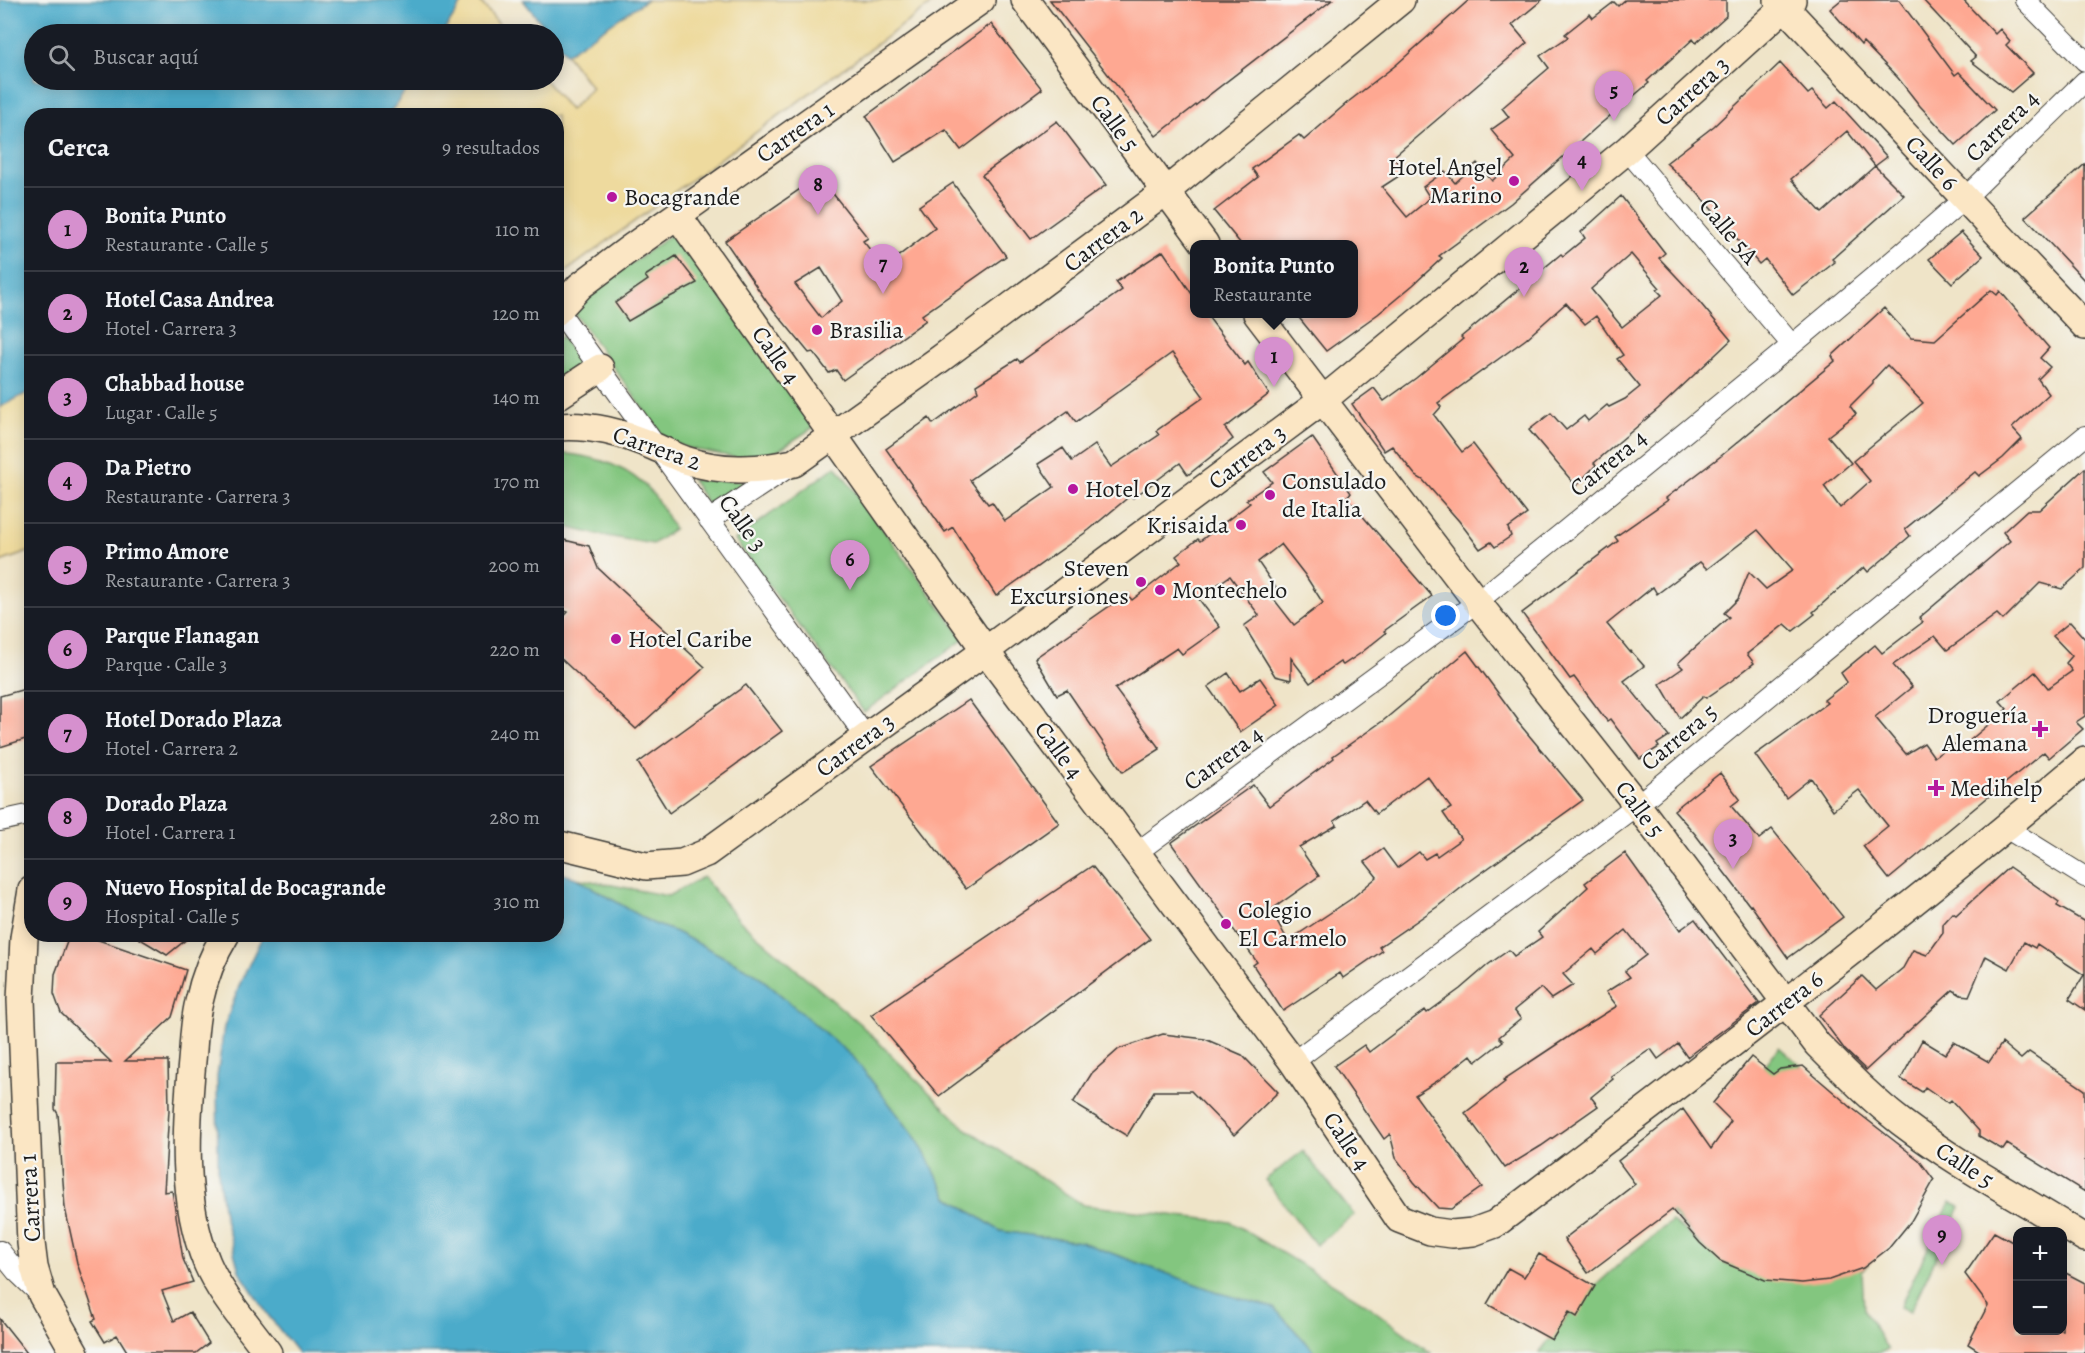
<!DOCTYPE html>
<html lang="es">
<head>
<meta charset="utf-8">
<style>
  :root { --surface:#171b24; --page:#242831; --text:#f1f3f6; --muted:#9ea1a6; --line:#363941; --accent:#d690ce }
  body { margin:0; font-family:Alegreya,serif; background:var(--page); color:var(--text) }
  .controls { position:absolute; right:18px; bottom:18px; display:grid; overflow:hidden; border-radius:12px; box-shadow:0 3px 15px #0003 }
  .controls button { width:54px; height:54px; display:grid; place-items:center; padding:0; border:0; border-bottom:2px solid var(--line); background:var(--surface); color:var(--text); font:30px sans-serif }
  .you { position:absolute; left:1446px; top:616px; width:21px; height:21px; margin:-15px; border:4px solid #fff; border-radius:50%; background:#1a73e8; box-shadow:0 0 0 9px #1a73e833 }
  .badge { display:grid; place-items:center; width:39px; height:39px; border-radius:50%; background:var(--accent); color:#111; font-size:20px; font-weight:700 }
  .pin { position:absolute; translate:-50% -50px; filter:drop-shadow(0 2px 3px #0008) }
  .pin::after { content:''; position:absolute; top:32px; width:21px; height:18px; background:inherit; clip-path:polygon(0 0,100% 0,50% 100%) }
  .popup { position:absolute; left:1190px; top:240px; width:168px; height:78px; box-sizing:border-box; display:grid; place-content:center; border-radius:12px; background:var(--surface); filter:drop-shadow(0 2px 4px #0005); font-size:20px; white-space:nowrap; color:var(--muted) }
  .popup b { font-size:22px; color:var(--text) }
  .popup::after { content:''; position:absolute; left:50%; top:100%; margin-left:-12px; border:12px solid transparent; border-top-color:var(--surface) }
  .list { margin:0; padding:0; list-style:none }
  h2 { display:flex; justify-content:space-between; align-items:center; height:78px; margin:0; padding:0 24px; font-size:26px }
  h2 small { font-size:20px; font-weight:400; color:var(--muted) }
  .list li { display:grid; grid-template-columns:39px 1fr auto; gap:18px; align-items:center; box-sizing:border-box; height:84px; padding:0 24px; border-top:2px solid var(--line) }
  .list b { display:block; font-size:22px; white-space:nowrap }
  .list p { margin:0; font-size:20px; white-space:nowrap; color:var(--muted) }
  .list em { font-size:20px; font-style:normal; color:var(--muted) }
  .icon { flex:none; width:33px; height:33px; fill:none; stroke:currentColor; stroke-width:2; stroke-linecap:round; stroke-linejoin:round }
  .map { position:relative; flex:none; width:2085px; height:1353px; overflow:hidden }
  .search { position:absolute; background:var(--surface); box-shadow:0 3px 15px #0003; left:24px; top:24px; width:540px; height:66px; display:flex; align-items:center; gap:15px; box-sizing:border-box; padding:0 21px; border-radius:33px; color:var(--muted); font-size:22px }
  .panel { position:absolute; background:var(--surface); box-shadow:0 3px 15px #0003; left:24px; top:108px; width:540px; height:834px; border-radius:24px }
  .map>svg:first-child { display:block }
  .green { fill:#83c67f; stroke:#50714e; stroke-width:1.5 }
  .sand { fill:#eeda9e; stroke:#857b5d; stroke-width:1.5 }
  .water { fill:#4babca; stroke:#346473; stroke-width:1.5 }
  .building { fill:#fea892; fill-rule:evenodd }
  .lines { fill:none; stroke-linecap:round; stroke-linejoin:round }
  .street-casing { stroke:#3c3a36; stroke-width:22 }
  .secondary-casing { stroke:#3c3a36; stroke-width:30 }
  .street { stroke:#fff; stroke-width:20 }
  .secondary { stroke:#fbe6c4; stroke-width:27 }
  .poi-dot { fill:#b5179e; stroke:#f6f6f2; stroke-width:2 }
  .labels { text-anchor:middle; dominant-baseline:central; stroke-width:4.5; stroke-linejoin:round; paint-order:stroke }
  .street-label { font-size:24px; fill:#1c1c1c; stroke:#f6f6f2 }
  .poi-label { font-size:24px; fill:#1c1c1c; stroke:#f6f6f2; text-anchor:start }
</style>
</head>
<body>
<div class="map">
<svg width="2085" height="1353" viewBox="0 0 2085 1353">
  <rect width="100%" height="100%" fill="#f6f6f2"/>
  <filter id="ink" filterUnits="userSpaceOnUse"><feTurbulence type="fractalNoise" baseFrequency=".0167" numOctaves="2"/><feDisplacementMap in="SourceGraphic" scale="12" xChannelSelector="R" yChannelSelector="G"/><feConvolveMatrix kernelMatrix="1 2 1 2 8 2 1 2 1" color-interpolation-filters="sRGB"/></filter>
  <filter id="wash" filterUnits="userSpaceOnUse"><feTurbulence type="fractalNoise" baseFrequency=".008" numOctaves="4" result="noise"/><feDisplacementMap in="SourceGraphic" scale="24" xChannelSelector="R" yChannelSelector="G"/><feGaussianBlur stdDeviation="1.35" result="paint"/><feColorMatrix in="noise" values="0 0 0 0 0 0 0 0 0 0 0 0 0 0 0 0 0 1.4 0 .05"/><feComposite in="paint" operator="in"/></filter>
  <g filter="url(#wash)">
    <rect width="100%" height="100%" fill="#efe4c8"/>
    <path class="green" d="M675 232 814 427 766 458H738L687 448 665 439 573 311 588 295Z
      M561 336 581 363 557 384V342Z
      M557 453C592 455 628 465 652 493 661 504 667 517 674 529L653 544 595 534 557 525Z
      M836 466 964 639 864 712 735 540Z
      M692 480 753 481 711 509Z
      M703 877 740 921 860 1024 965 1128 1083 1205 1231 1222 1363 1302 1431 1353H1316L1274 1308 1220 1293 1081 1242 1000 1231 948 1197 918 1141 854 1058 755 973 676 932 652 923 576 878 668 896Z
      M1779 1047 1925 1173 1903 1225 1862 1271 1864 1310 1888 1350 1878 1353H1539L1579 1301 1628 1256 1672 1221 1726 1264 1742 1268C1711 1254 1689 1231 1666 1207L1737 1121 1729 1113Z
      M1303 1151 1354 1215 1316 1245 1265 1180Z
      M1950 1202 1960 1207 1910 1312 1900 1307Z"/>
    <path class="sand" d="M464 0H479L507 34H442Z
      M646 0H937L557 278 556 116H387L395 106 413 80H545L570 110 592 88 566 54Z
      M31 391V551L0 562V407Z"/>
    <path class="water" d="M0 0H464L442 34H34V80H413L395 106 387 115 32 116 31 391 0 407Z
      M523 0H646L566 54 554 39V34H550Z
      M557 872 576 878 652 923 676 932 755 973 854 1058 918 1141 948 1197 1000 1231 1081 1242 1220 1293 1274 1308 1316 1353H298L268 1315 239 1271 224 1215 218 1173 217 1077 224 1027 241 981 263 935 556 934Z"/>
    <g id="blocks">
      <path class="building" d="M1050 0H1332L1156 136Z
        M1469 0H1542L1512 25 1527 43 1393 157 1405 172 1382 187 1407 217 1430 198 1423 187 1445 171 1455 183 1477 163 1492 181 1515 159 1491 130 1509 117 1502 108 1549 68 1540 56 1568 37 1565 34 1590 14 1593 18 1614 2 1618 6 1625 0H1726V16L1696 43 1693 39 1647 81 1649 83 1598 126 1511 203 1439 256 1442 258 1413 285 1378 314 1326 351 1296 314H1353V244H1241L1214 211 1258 177 1252 169 1299 135 1304 140 1348 102 1396 65Z
        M1841 0H1899L1955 75 1959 72 1995 110 1956 145 1920 106 1898 78 1863 42 1861 45 1830 9Z
        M1923 0H1963L1995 34 2000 29 2010 41 2006 45 2033 73 2011 92 1971 61 1976 57Z
        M991 24 1042 89 961 150 946 130 895 162 866 116Z
        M1780 63 1808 94 1812 91 1828 108 1836 101 1887 157 1875 166 1904 195 1832 259 1835 262 1793 295 1765 259 1759 264 1694 189 1666 163 1714 126ZM1847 131 1875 166 1822 213 1791 179Z
        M1057 121 1106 185 1031 239 982 175Z
        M2085 164V281L2025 217Z
        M819 176 868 238 863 241 884 267 935 228 919 206 953 183 1006 256 922 315 926 320 843 380 836 370 829 373 813 352 809 353 767 302 725 241ZM821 268 842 301 821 318 795 284Z
        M1621 196 1665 253 1659 258 1691 292 1731 340 1658 409 1594 463 1596 465 1576 486 1529 430 1551 413 1566 430 1584 416 1588 421 1607 405 1609 407 1625 399 1640 387 1617 359 1623 355 1596 316 1585 324 1566 303 1526 339 1438 403 1441 407 1434 415 1462 452 1473 444 1527 514 1508 528 1511 536 1495 547 1491 542 1480 549 1459 521 1423 480 1416 476 1392 446 1384 451 1352 404 1374 388 1384 401 1416 378 1463 339 1461 337 1561 254 1563 256 1585 238 1581 232ZM1631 254 1660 288 1657 290 1662 295 1622 327 1591 289Z
        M1961 232 1983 256 1952 283 1929 259Z
        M1163 251 1194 297V314H1206L1245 365 1248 362 1269 394 1225 428 1233 439 1188 475 1180 463 1133 498 1131 495 1089 530 996 596 953 527 945 532 886 449 929 418 933 424 978 391 976 385 1017 359 1020 362 1122 290 1116 282ZM1172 353 1204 397 1156 431 1159 435 1111 467 1095 445 1072 461 1063 448 1038 464 1054 487 1005 521 992 502 988 504 970 480 1068 411 1076 422Z
        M676 256 697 283 666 299 628 321 615 303 648 280 645 276Z
        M1991 290 1997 295 2000 291 2049 348 2040 358 2050 367 2038 379 2049 394 2012 428 2022 439 2003 458 1979 476 1975 472 1905 529 1910 536 1868 572 1864 567 1813 612 1815 614 1793 631 1785 624 1747 654 1754 663 1731 681 1706 698 1704 696 1680 718 1660 684 1683 668 1678 663 1729 617 1724 613 1738 599 1749 572 1766 589 1793 570 1758 530 1707 569 1700 562 1657 594 1653 587 1607 624 1630 652 1631 651 1644 666 1624 681 1669 736 1657 744 1659 747 1640 759 1610 719 1607 721 1574 677 1570 679 1522 613 1618 541 1615 537 1668 500 1666 498 1721 456 1835 361 1832 356 1884 308 1911 338 1935 340ZM1887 365 1923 403 1853 461 1870 481 1840 508 1824 486 1851 463 1828 436 1856 414 1850 406 1873 383V380Z
        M1312 437 1351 493 1346 497 1432 596 1384 631 1386 633 1361 653 1343 665 1340 662 1310 683 1291 658V680L1275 676 1244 626 1259 615 1230 576 1198 598 1220 627 1182 654 1177 648 1115 689 1160 749 1123 772 1067 690 1057 695 1035 658 1127 594 1132 600 1181 562 1176 556 1198 539 1200 541 1250 503 1246 500 1272 482 1264 472ZM1281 544 1305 575 1323 603 1294 625 1269 593 1276 588 1258 562Z
        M2085 468V568L2062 589 2040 583 2003 620 1997 614 1947 650 1935 636 1893 665 1912 687 1875 717 1906 754 1924 743 1934 757 1953 744 1962 747 2007 709 2000 701 2035 672 2048 688 2072 671 2066 663 2072 656 2053 636 2070 622 2085 639V716L2076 722 2083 729 2049 758 2044 752 1993 793 1889 879 1863 846 1888 826 1859 790 1833 810 1811 778 1786 798 1755 755 1827 703 1824 700 1847 682 1841 673 1875 645 1882 653 1923 622 1919 618 2010 541 2003 532 2027 510H2039Z
        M556 538 589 546 598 568 705 667 636 729 556 654V625L568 612 556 608Z
        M1467 651 1518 720 1517 721 1583 800 1466 884 1437 907 1379 947 1382 951 1343 978 1340 973 1283 1011 1253 965 1257 962 1171 843 1253 785 1269 806 1334 758 1333 756 1384 720ZM1427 776 1451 808 1443 813 1461 839 1437 856 1435 853 1425 859 1419 852 1397 868 1383 849 1365 862 1377 877 1351 899 1288 941 1271 910 1319 876 1299 847 1337 825 1334 821 1365 800 1376 814Z
        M1228 673 1240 691 1260 678 1279 705 1240 732 1208 687Z
        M746 685 782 731 669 813 638 763Z
        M32 687V737L0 747V696Z
        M969 700 1059 823 966 889 871 766Z
        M1720 773 1740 799 1731 806 1759 839 1772 829 1843 917 1788 958 1751 905 1750 906 1695 834 1674 810Z
        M1625 853 1680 930 1695 919 1759 1003 1687 1057 1678 1044 1658 1059 1651 1049 1611 1076 1613 1079 1591 1097 1598 1106 1541 1146 1505 1168 1465 1113 1505 1082 1503 1080 1577 1031 1617 1006 1606 992 1630 977 1625 971 1646 955 1626 930 1597 954 1593 949 1563 974 1573 985 1551 999 1541 988 1514 1010 1521 1019 1499 1037 1503 1041 1476 1062 1471 1055 1439 1080 1415 1095 1482 1187 1451 1209 1438 1208 1414 1182 1396 1158 1390 1134 1384 1139 1334 1066 1364 1045 1369 1052 1425 1010 1427 1013 1460 989 1489 964 1509 950 1514 956 1542 937 1538 932 1588 887 1585 883Z
        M1092 866 1150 939 939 1096 871 1015Z
        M2009 867 2059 902 2057 906 2085 922V1010L2069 999 2084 975 2037 944 2035 948 2024 942 2009 969 1986 956 1969 996 1961 995 1953 990 1866 1070 1845 1050 1819 1015 1862 976 1876 990 1903 968 1913 950 1927 955 1943 933V924L1953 913 1956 915Z
        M70 934H81L186 970 172 1017 125 1061H168L169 1110 164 1192 172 1191 183 1259 193 1282 162 1291 174 1321 190 1312 209 1343 196 1353H128L117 1335 105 1342 92 1321 96 1319 77 1263 65 1208 58 1114 55 1109 56 1062H111L61 1013 54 994 55 974Z
        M132 934H193L167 955Z
        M1163 1034 1205 1039 1242 1055 1278 1092 1234 1135 1191 1091H1154L1127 1136 1073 1103 1092 1073 1119 1049Z
        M1922 1040 1945 1054 1954 1042 1989 1062 2002 1043 2021 1059 2029 1052 2085 1090V1192L2007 1144 2003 1150 1979 1136V1131L1951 1100 1948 1103 1925 1087 1922 1092 1901 1079Z
        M1751 1057 1773 1074 1780 1069 1803 1066 1852 1108 1919 1160 1934 1180 1911 1221 1889 1248 1863 1268 1829 1280 1802 1283 1765 1280 1720 1261 1700 1243 1672 1210 1588 1273 1564 1239 1635 1184 1618 1161 1683 1109 1711 1149 1731 1121 1713 1103Z
        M1994 1232 2018 1245V1330H2062V1271L2085 1283V1353H1982L1968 1344 1988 1305 1965 1274Z
        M1539 1254 1595 1286 1577 1317 1569 1312 1552 1340 1487 1304 1508 1268 1524 1277Z
        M0 1319 27 1353H0Z"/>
    </g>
  </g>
  <g filter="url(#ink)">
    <use href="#blocks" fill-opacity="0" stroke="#3c3a36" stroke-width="1.5"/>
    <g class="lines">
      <g class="street-casing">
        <path id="street" d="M2025 0 2085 61
          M1627 150 1792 345
          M558 310 866 737
          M709 520 789 467
          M0 821 32 814
          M2006 828 2085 877
          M1136 853 1477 602 1566 530 1792 345 1902 253 1965 198 2085 81
          M1293 1062 1637 805 2085 436
          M0 1251 16 1271 41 1295"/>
      </g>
      <g class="secondary-casing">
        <path id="secondary" d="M1025 0 1205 244
          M1778 0 2085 326
          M678 216 995 664 1293 1062 1399 1219 1430 1231 1452 1234 1473 1232 1495 1224C1694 1073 1894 923 2085 761
          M556 312 580 286 628 250 981 0
          M1257 314 1477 602 1637 805 1817 1044C1844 1071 1871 1099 1901 1122 1959 1166 2024 1200 2085 1238
          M556 397 600 368
          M556 427C592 424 623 433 655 447 665 451 674 456 685 460 721 472 756 471 794 463L940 359 1165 192 1401 0
          M556 844 646 866 682 863 706 853 973 660 1323 400 1627 150 1792 0
          M32 890 24 938 21 1000 31 1243 34 1267 42 1295 75 1353
          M226 934C213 955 204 978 199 1002 194 1021 194 1041 192 1061 186 1126 181 1201 207 1263 221 1296 247 1324 268 1353"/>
      </g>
      <use href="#street" class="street"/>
      <use href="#secondary" class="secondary"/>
    </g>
  </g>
  <g class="poi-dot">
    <circle cx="1514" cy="181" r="6"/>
    <circle cx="612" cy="197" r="6"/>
    <circle cx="817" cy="330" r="6"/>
    <circle cx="1073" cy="489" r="6"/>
    <circle cx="1270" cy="495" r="6"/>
    <circle cx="1241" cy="525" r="6"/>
    <circle cx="1141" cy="582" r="6"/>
    <circle cx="1160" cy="590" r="6"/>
    <circle cx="616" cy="639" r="6"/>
    <path d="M2037 720h6v6h6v6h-6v6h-6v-6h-6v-6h6z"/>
    <path d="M1933 779h6v6h6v6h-6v6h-6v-6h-6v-6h6z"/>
    <circle cx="1226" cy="924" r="6"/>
  </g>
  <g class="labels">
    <g class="street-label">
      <text transform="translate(1692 91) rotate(-42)">Carrera 3</text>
      <text transform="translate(1115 123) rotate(54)">Calle 5</text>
      <text transform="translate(2002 126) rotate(-44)">Carrera 4</text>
      <text transform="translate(795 132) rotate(-35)">Carrera 1</text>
      <text transform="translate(1932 163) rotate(47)">Calle 6</text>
      <text transform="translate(1729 231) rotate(50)">Calle 5A</text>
      <text transform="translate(1103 239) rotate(-37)">Carrera 2</text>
      <text transform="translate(776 355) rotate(55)">Calle 4</text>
      <text transform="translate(657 448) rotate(19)">Carrera 2</text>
      <text transform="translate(1247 457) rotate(-37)">Carrera 3</text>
      <text transform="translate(1608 463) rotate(-39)">Carrera 4</text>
      <text transform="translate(743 523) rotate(54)">Calle 3</text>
      <text transform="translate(1679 737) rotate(-39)">Carrera 5</text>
      <text transform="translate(855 745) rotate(-36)">Carrera 3</text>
      <text transform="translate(1059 750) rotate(54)">Calle 4</text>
      <text transform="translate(1223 758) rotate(-36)">Carrera 4</text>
      <text transform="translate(1640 809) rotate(53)">Calle 5</text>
      <text transform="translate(1784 1004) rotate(-38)">Carrera 6</text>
      <text transform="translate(1347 1141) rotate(56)">Calle 4</text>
      <text transform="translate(1965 1165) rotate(33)">Calle 5</text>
      <text transform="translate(30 1198) rotate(-93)">Carrera 1</text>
    </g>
    <g class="poi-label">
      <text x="1502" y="167" text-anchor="end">Hotel Angel<tspan x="1502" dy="28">Marino</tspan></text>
      <text x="624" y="197">Bocagrande</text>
      <text x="829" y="330">Brasilia</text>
      <text x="1282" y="481">Consulado<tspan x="1282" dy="28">de Italia</tspan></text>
      <text x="1085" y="489">Hotel Oz</text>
      <text x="1229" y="525" text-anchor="end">Krisaida</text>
      <text x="1129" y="568" text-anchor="end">Steven<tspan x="1129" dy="28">Excursiones</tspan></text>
      <text x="1172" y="590">Montechelo</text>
      <text x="628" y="639">Hotel Caribe</text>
      <text x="2028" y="715" text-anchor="end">Droguería<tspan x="2028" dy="28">Alemana</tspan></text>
      <text x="1950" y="788">Medihelp</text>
      <text x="1238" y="910">Colegio<tspan x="1238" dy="28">El Carmelo</tspan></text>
    </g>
  </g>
</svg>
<div class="controls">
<button>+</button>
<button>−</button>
</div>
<div class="you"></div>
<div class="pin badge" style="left:1274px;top:387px">1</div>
<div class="popup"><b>Bonita Punto</b>Restaurante</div>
<div class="pin badge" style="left:1524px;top:297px">2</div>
<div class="pin badge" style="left:1733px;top:869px">3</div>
<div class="pin badge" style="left:1582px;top:191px">4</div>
<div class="pin badge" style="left:1614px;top:121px">5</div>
<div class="pin badge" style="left:850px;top:590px">6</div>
<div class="pin badge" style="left:883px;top:294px">7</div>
<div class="pin badge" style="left:818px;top:215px">8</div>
<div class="pin badge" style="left:1942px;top:1265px">9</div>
<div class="search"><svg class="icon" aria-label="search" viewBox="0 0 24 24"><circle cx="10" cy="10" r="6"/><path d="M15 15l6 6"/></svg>Buscar aquí</div>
<section class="panel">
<h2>Cerca<small>9 resultados</small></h2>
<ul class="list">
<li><span class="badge">1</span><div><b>Bonita Punto</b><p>Restaurante · Calle 5</p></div><em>110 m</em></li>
<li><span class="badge">2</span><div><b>Hotel Casa Andrea</b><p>Hotel · Carrera 3</p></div><em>120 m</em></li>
<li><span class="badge">3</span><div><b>Chabbad house</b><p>Lugar · Calle 5</p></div><em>140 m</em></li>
<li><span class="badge">4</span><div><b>Da Pietro</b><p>Restaurante · Carrera 3</p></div><em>170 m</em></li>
<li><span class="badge">5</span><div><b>Primo Amore</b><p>Restaurante · Carrera 3</p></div><em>200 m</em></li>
<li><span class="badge">6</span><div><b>Parque Flanagan</b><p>Parque · Calle 3</p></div><em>220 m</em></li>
<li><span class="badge">7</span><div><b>Hotel Dorado Plaza</b><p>Hotel · Carrera 2</p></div><em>240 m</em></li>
<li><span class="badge">8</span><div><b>Dorado Plaza</b><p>Hotel · Carrera 1</p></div><em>280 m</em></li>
<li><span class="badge">9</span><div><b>Nuevo Hospital de Bocagrande</b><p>Hospital · Calle 5</p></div><em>310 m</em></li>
</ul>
</section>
</div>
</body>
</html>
